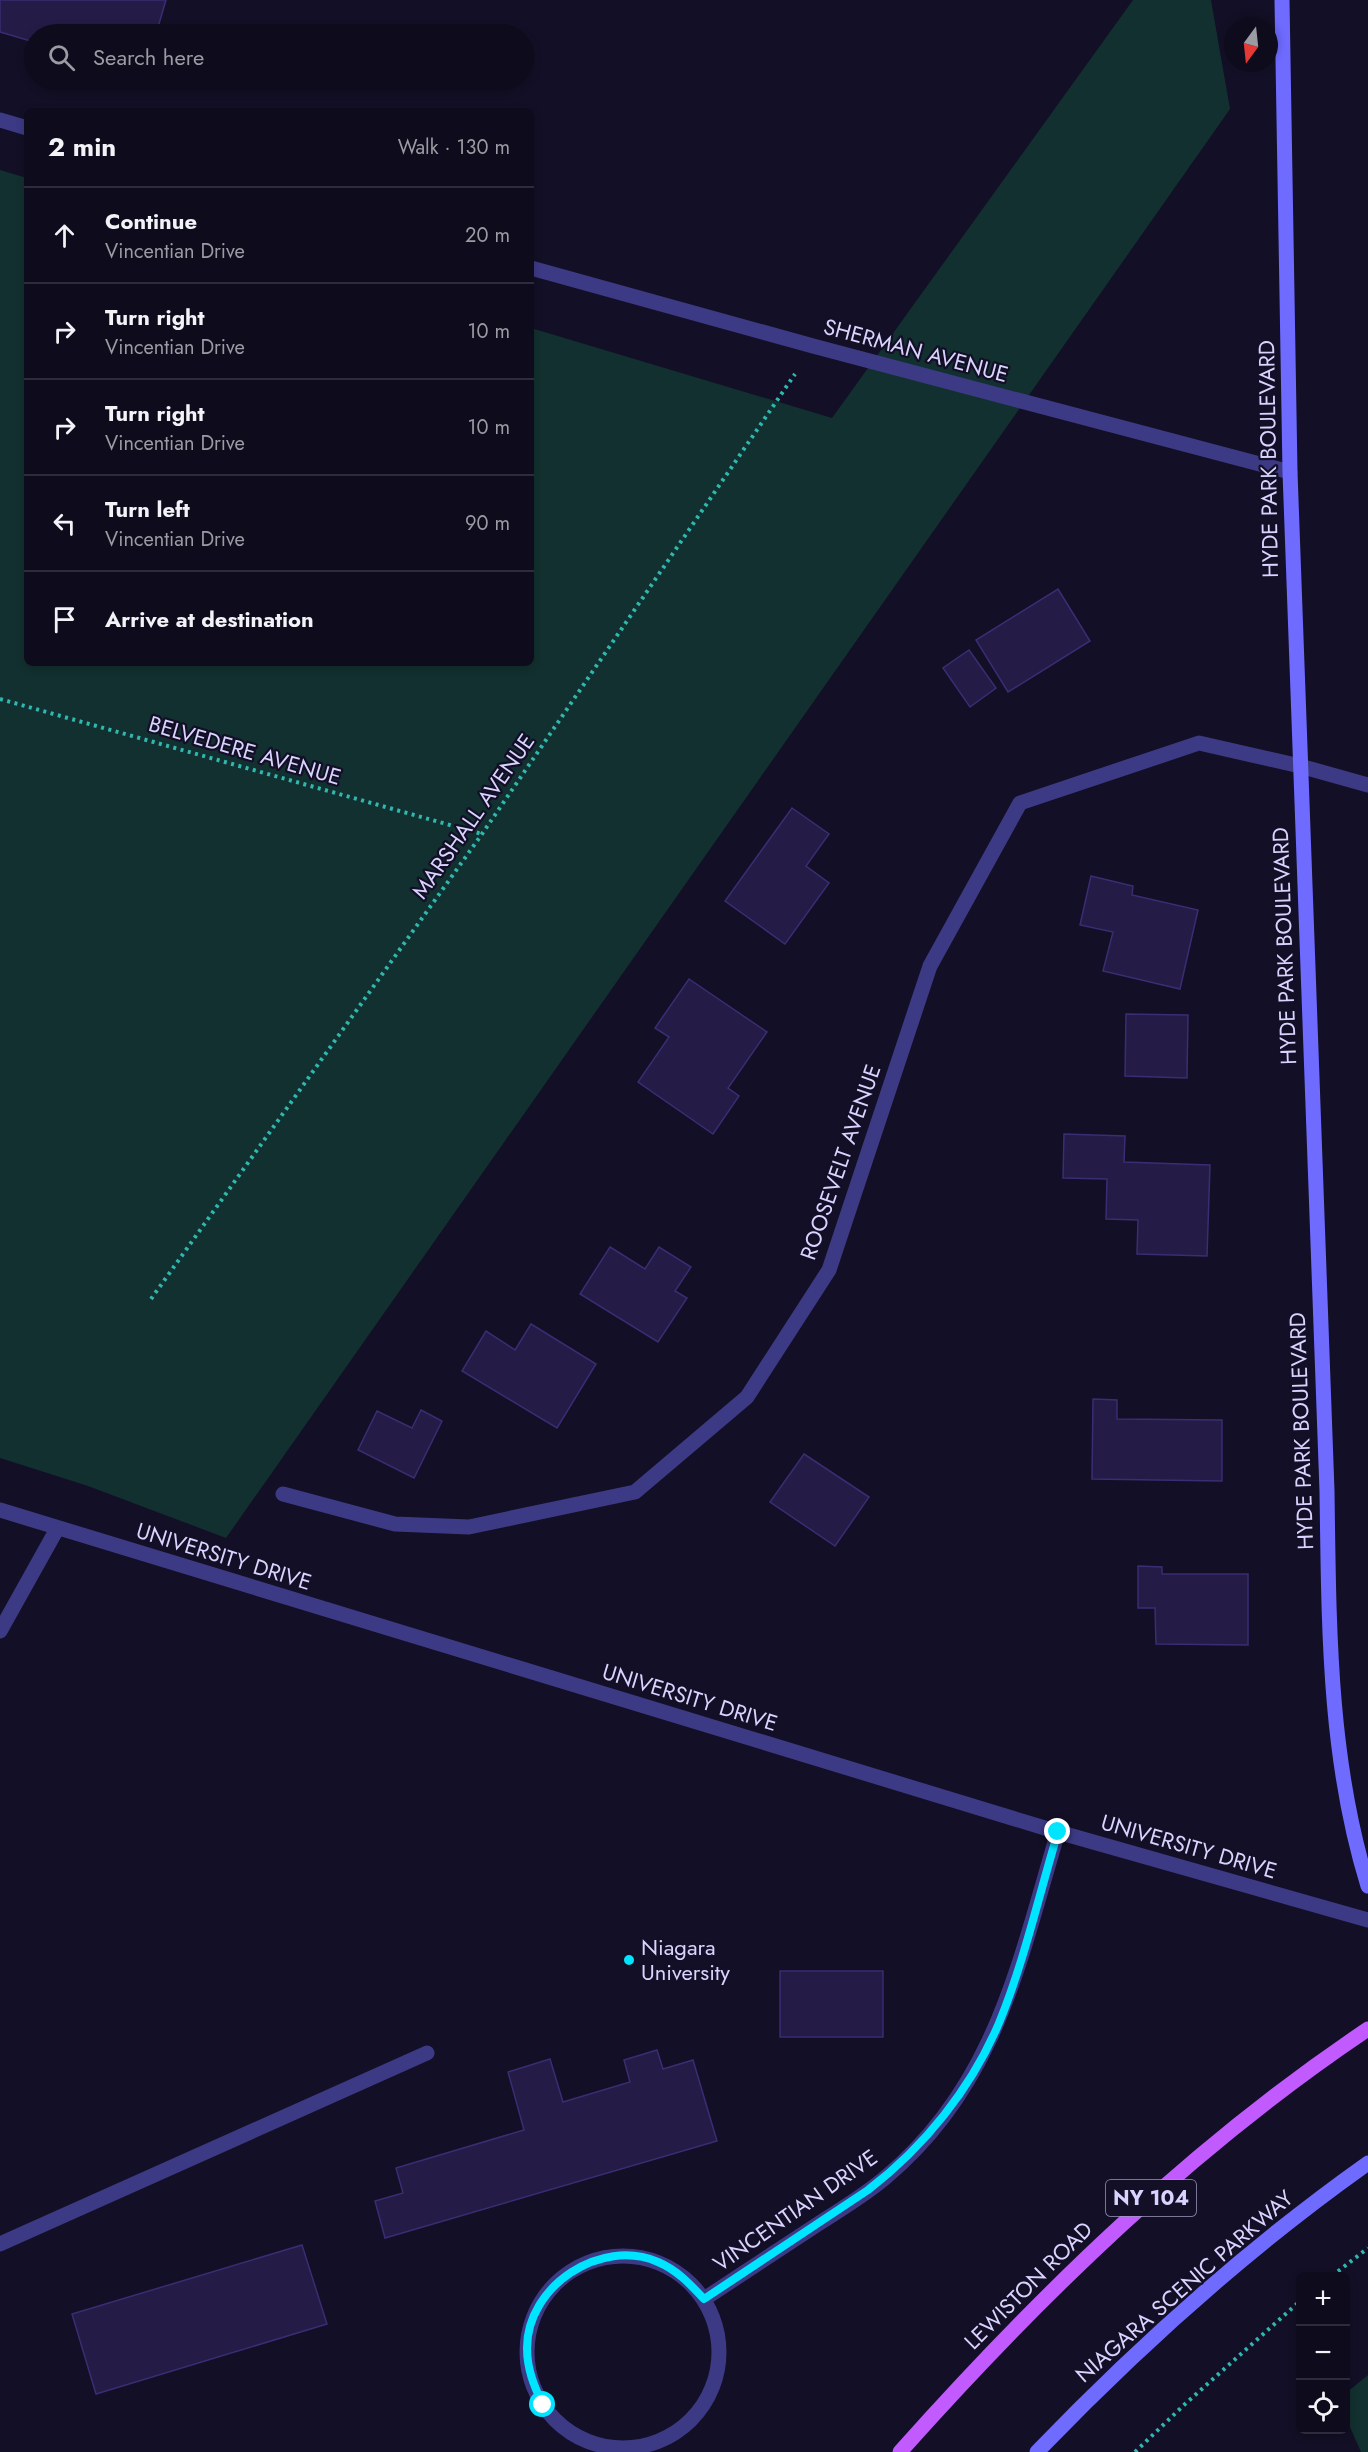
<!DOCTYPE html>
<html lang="en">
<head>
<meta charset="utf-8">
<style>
  :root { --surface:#0e0b1c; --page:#1c1929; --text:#f1f3f6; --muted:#9b9ba3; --line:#2e2b3b }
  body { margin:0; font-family:Jost,sans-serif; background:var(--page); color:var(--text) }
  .controls { position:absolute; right:18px; bottom:18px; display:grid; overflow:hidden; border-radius:9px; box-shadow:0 3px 9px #0003 }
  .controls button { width:54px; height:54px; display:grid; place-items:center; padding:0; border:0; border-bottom:2px solid var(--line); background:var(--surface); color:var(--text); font:30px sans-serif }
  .compass { position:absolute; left:1224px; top:18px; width:54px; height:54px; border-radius:50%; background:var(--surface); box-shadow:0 3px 9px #0003; rotate:195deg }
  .stop { position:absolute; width:18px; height:18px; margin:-14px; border:4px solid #00e5ff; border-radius:50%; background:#fff }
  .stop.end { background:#00e5ff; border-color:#fff; box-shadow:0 2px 6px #0008 }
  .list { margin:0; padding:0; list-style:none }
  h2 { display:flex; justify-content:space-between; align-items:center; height:78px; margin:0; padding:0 24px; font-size:26px }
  h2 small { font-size:20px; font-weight:400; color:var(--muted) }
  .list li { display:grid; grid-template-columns:39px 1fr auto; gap:18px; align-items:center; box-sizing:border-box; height:96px; padding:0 24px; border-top:2px solid var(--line) }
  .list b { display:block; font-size:22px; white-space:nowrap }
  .list p { margin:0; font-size:20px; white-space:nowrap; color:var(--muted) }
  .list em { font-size:20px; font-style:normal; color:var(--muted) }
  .icon { flex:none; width:33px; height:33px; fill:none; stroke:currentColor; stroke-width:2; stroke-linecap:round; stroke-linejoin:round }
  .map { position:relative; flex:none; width:1368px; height:2452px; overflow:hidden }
  .search { position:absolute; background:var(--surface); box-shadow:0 3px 9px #0003; left:24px; top:24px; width:510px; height:66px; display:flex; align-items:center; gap:15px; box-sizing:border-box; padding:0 21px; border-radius:33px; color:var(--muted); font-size:22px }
  .panel { position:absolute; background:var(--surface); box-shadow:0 3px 9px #0003; left:24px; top:108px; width:510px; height:558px; border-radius:9px }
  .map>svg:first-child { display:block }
  .green { fill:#12302f }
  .building { fill:#241b47; stroke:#3b2d73; stroke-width:1.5 }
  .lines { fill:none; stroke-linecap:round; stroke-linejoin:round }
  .path { stroke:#2fb8b0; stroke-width:4; stroke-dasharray:3 4.5; stroke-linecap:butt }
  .street { stroke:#3d3a85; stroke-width:15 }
  .secondary { stroke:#6f6bff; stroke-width:15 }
  .primary { stroke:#c25bff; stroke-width:15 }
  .route { stroke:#00e5ff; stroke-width:8 }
  .poi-dot { fill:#00e5ff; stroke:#130f26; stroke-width:2 }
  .labels { text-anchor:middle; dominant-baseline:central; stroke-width:4.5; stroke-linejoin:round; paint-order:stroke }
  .shield { fill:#130f26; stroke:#9e99be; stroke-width:1.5 }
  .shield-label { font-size:21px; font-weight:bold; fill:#d9d4ff }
  .street-label { font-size:22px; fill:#d9d4ff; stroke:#130f26 }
  .poi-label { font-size:22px; fill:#d9d4ff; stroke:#130f26; text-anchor:start }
</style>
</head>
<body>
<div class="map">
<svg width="1368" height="2452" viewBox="0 0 1368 2452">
  <rect width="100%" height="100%" fill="#130f26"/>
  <path class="green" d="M1133 0H1211L1230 109 226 1538 88 1486 0 1458V170L27 178V663H531V328L832 418Z
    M1368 2375V2452H1361L1346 2418V2393Z"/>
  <path class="building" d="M0 0H166L156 34H34V42L0 32Z
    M1058 589 1090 641 1008 692 976 640Z
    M969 650 996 688 970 707 943 668Z
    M792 808 829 834 806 866 829 883 785 944 725 901Z
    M1091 876 1133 886 1132 895 1198 910 1180 989 1103 971 1113 932 1080 925Z
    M689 979 767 1032 728 1088 739 1096 713 1134 638 1082 669 1037 655 1028Z
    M1126 1014 1188 1015 1187 1078 1125 1076Z
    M1064 1134 1125 1136 1124 1162 1210 1165 1207 1256 1137 1254 1138 1220 1106 1219 1107 1179 1063 1178Z
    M610 1247 645 1269 659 1247 691 1267 675 1291 687 1298 658 1342 580 1294Z
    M531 1324 596 1364 557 1428 462 1371 486 1331 515 1350Z
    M1093 1399 1117 1400V1419L1222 1420V1481L1092 1479Z
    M421 1410 442 1421 414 1478 358 1450 377 1411 412 1428Z
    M804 1454 869 1497 835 1546 770 1502Z
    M1138 1566 1162 1567V1574H1248V1645L1156 1644 1155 1608H1138Z
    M780 1971H883V2037H780Z
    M657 2050 663 2069 693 2060 717 2141 385 2238 375 2201 403 2193 396 2168 524 2130 508 2072 550 2059 563 2102 630 2082 624 2060Z
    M302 2245 327 2324 96 2394 72 2314Z"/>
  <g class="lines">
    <path class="path" d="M0 699 482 834
      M151 1299 482 834 795 374
      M1332 2276 1368 2248
      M1135 2452 1184 2405 1300 2301"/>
    <path class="street" d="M0 120 27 128
      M531 268 813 346 1290 472
      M283 1494 395 1524 469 1527 635 1492 747 1397 829 1270 930 966 1020 803 1199 743 1300 766 1368 785
      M0 1510 1058 1832 1368 1920
      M0 1631 57 1529
      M0 2244 427 2053
      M527 2352a96 96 0 1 1 192 0a96 96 0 1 1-192 0Z
      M704 2299C742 2274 780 2249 818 2224 841 2209 865 2195 886 2177 996 2085 1019 1962 1058 1832"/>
    <path class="secondary" d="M1282 0 1290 472 1327 1491C1329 1624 1328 1757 1368 1886
      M1037 2452C1139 2346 1248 2248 1368 2163"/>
    <path class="primary" d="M900 2452C1040 2295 1192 2147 1368 2029"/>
  </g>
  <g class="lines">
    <path class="route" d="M543 2405C534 2386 527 2369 527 2348 527 2286 601 2237 658 2262 677 2270 690 2284 704 2299L868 2190C924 2147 971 2089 999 2023 1024 1962 1039 1895 1058 1832"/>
  </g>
  <circle class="poi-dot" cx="629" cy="1960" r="6"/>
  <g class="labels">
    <rect class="shield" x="1106" y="2180" width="90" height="36" rx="4.5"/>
    <g class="shield-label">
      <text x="1151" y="2198">NY 104</text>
    </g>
    <g class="street-label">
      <text transform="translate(916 350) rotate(15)">SHERMAN AVENUE</text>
      <text transform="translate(1268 459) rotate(-91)">HYDE PARK BOULEVARD</text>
      <text transform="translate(245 750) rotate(16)">BELVEDERE AVENUE</text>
      <text transform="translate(473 816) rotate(-55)">MARSHALL AVENUE</text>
      <text transform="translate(1284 946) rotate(-92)">HYDE PARK BOULEVARD</text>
      <text transform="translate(840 1162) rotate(-71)">ROOSEVELT AVENUE</text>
      <text transform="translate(1301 1431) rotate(-92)">HYDE PARK BOULEVARD</text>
      <text transform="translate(224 1556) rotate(17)">UNIVERSITY DRIVE</text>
      <text transform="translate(690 1697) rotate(17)">UNIVERSITY DRIVE</text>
      <text transform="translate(1189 1846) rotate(16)">UNIVERSITY DRIVE</text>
      <text transform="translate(795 2210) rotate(-35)">VINCENTIAN DRIVE</text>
      <text transform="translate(1028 2285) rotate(-45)">LEWISTON ROAD</text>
      <text transform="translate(1184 2286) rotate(-41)">NIAGARA SCENIC PARKWAY</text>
    </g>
    <g class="poi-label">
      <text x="641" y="1947">Niagara<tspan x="641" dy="25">University</tspan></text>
    </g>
  </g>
</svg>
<div class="controls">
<button>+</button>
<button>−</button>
<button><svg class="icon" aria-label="locate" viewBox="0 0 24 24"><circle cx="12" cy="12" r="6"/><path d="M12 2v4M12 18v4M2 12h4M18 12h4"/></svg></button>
</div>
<svg class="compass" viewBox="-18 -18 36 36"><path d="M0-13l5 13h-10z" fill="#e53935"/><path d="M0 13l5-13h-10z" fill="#9b9ba3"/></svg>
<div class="stop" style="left:543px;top:2405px"></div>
<div class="stop end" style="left:1058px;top:1832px"></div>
<div class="search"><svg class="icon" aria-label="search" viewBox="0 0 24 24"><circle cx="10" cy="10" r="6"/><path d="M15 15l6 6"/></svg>Search here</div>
<section class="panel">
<h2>2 min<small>Walk · 130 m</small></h2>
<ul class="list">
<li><svg class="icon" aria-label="ahead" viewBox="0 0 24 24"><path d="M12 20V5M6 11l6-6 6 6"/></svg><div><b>Continue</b><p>Vincentian Drive</p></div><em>20 m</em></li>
<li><svg class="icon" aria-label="right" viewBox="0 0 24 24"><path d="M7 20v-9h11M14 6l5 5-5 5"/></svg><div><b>Turn right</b><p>Vincentian Drive</p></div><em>10 m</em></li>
<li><svg class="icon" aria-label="right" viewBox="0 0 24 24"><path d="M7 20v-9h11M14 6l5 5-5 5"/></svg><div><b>Turn right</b><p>Vincentian Drive</p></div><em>10 m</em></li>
<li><svg class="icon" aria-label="left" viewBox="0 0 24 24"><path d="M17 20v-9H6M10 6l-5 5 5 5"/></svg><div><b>Turn left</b><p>Vincentian Drive</p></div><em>90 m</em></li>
<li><svg class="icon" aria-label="arrive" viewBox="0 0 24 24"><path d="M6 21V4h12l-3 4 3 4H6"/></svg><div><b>Arrive at destination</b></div></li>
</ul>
</section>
</div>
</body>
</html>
